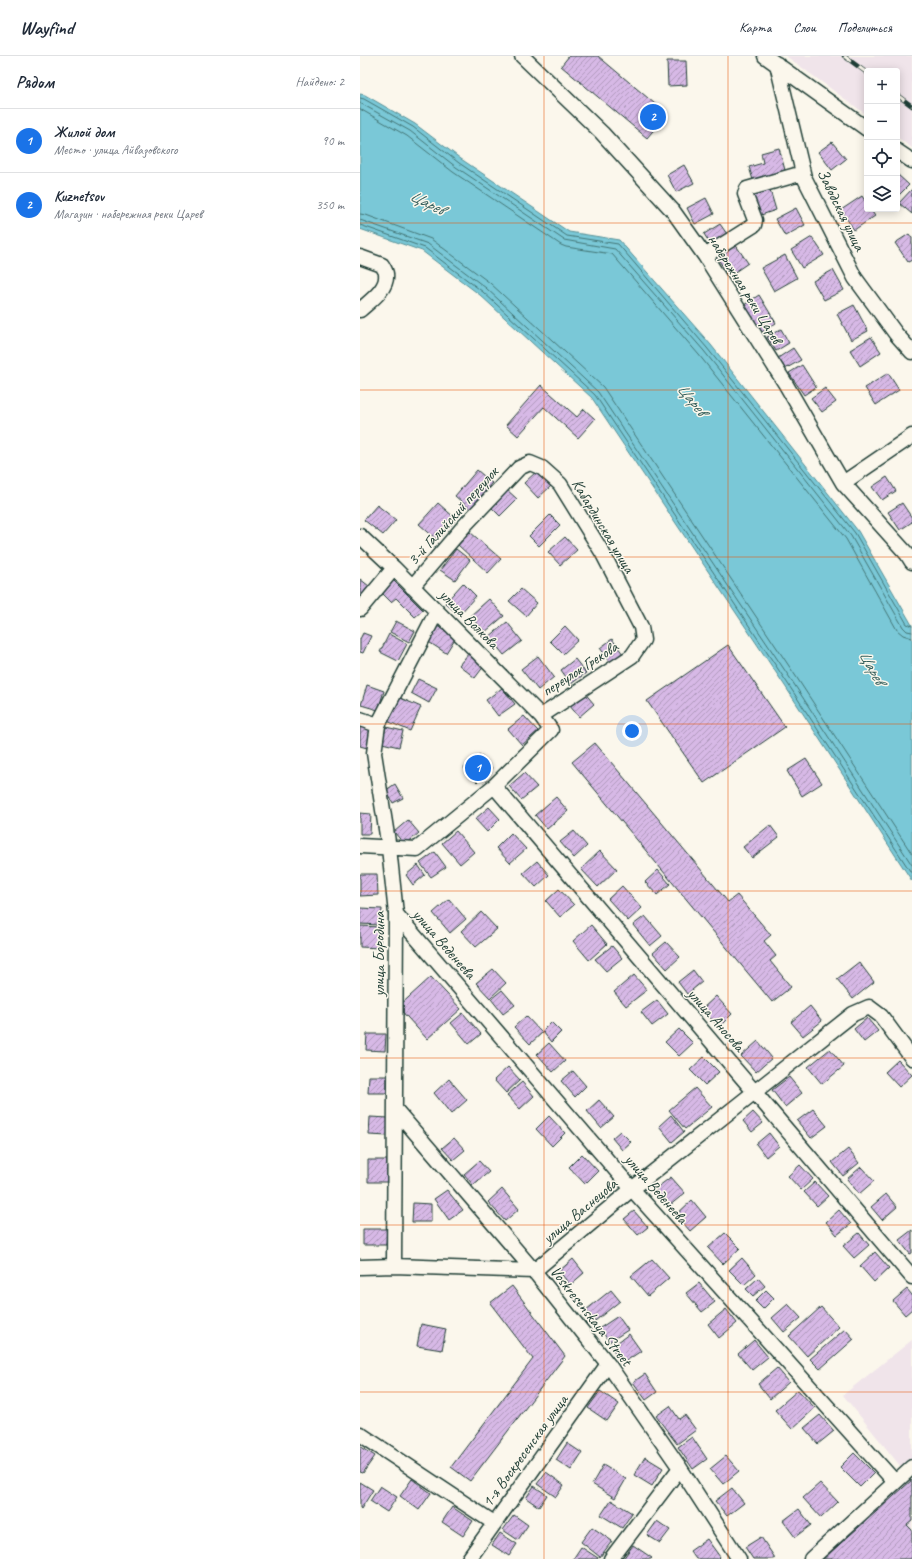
<!DOCTYPE html>
<html lang="ru">
<head>
<meta charset="utf-8">
<style>
  :root { --surface:#fff; --page:#f6f6f7; --text:#1f2937; --muted:#747a83; --line:#e0e1e3; --accent:#1a73e8 }
  body { margin:0; font-family:Caveat,sans-serif; background:var(--page); color:var(--text) }
  .controls { position:absolute; right:12px; top:12px; display:grid; overflow:hidden; border-radius:4px; box-shadow:0 2px 10px #0003 }
  .controls button { width:36px; height:36px; display:grid; place-items:center; padding:0; border:0; border-bottom:1px solid var(--line); background:var(--surface); color:var(--text); font:20px sans-serif }
  .you { position:absolute; left:272px; top:675px; width:14px; height:14px; margin:-10px; border:3px solid #fff; border-radius:50%; background:#1a73e8; box-shadow:0 0 0 6px #1a73e833 }
  .badge { display:grid; place-items:center; width:26px; height:26px; border-radius:50%; background:var(--accent); color:#fff; font-size:13px; font-weight:700 }
  .pin { position:absolute; translate:-50% -50%; border:2px solid #fff; box-shadow:0 1px 4px #0006 }
  .list { margin:0; padding:0; list-style:none }
  h2 { display:flex; justify-content:space-between; align-items:center; height:52px; margin:0; padding:0 16px; font-size:17px }
  h2 small { font-size:13px; font-weight:400; color:var(--muted) }
  .list li { display:grid; grid-template-columns:26px 1fr auto; gap:12px; align-items:center; box-sizing:border-box; height:64px; padding:0 16px; border-top:1px solid var(--line) }
  .list b { display:block; font-size:15px; white-space:nowrap }
  .list p { margin:0; font-size:13px; white-space:nowrap; color:var(--muted) }
  .list em { font-size:13px; font-style:normal; color:var(--muted) }
  .icon { flex:none; width:22px; height:22px; fill:none; stroke:currentColor; stroke-width:2; stroke-linecap:round; stroke-linejoin:round }
  .map { position:relative; flex:none; width:552px; height:1503px; overflow:hidden }
  header { display:flex; align-items:center; gap:24px; box-sizing:border-box; height:56px; padding:0 20px; background:var(--surface); border-bottom:1px solid var(--line) }
  header strong { font-size:19px }
  nav { display:flex; gap:22px; margin-inline-start:auto; font-size:14px }
  main { display:flex }
  aside { flex:1; background:var(--surface) }
  .map>svg:first-child { display:block }
  .built { fill:#f0e4ea }
  .water { fill:#7ac8d7; stroke:#569096 }
  .lines { fill:none; stroke-linecap:round; stroke-linejoin:round }
  .shore { stroke:#437575; stroke-width:1 }
  .building { fill:url(#building-hatch); stroke:#1f3d34 }
  .street-casing { stroke:#1f3d34; stroke-width:17 }
  .street { stroke:#fbf7ec; stroke-width:14 }
  .rail-casing { stroke:#1f3d34; stroke-width:4.5 }
  .rail { stroke:#fbf7ec; stroke-width:3; stroke-dasharray:9; stroke-linecap:butt }
  .grid { fill:none; stroke:#e8590c; stroke-width:1; stroke-opacity:0.55 }
  .labels { text-anchor:middle; dominant-baseline:central; stroke-width:3; stroke-linejoin:round; paint-order:stroke }
  .street-label { font-size:16px; fill:#1f3d34; stroke:#fbf7ec }
  .water-label { font-size:17px; font-style:italic; fill:#36605d; stroke:#fbf7ec }
</style>
</head>
<body>
<header>
<strong>Wayfind</strong>
<nav><a>Карта</a><a>Слои</a><a>Поделиться</a></nav>
</header>
<main>
<aside>
<h2>Рядом<small>Найдено: 2</small></h2>
<ul class="list">
<li><span class="badge">1</span><div><b>Жилой дом</b><p>Место · улица Айвазовского</p></div><em>90 m</em></li>
<li><span class="badge">2</span><div><b>Kuznetsov</b><p>Магазин · набережная реки Царев</p></div><em>350 m</em></li>
</ul>
</aside>
<div class="map">
<svg width="552" height="1503" viewBox="0 0 552 1503">
  <defs>
    <pattern id="building-hatch" width="6" height="6" patternUnits="userSpaceOnUse"><rect width="6" height="6" fill="#d7b9e6"/><path d="M-1 1l2-2M0 6l6-6M5 7l2-2" fill="none" stroke="#ae98bb"/></pattern>
  </defs>
  <rect width="100%" height="100%" fill="#fbf7ec"/>
  <filter id="ink" filterUnits="userSpaceOnUse"><feTurbulence type="fractalNoise" baseFrequency=".025" numOctaves="2"/><feDisplacementMap in="SourceGraphic" scale="8" xChannelSelector="R" yChannelSelector="G"/><feConvolveMatrix kernelMatrix="1 2 1 2 8 2 1 2 1" color-interpolation-filters="sRGB"/></filter>
  <g filter="url(#ink)">
    <path class="built" d="M426 0H552V92L537 81V15H507V59Z
      M552 1284V1503H450L444 1497 541 1411 483 1339Z"/>
    <path class="water" d="M0 38 5 39 55 68 101 103 209 176 259 184 351 289 498 475 552 569V825L425 630 232 342 120 239 62 195 0 173Z"/>
    <g class="lines">
      <path class="shore" d="M0 42 4 43 53 71 99 107 207 180 258 188 347 292 495 477 547 568 552 570
        M0 47 50 75 96 111 204 184 255 193 344 295 491 480 543 571 547 575 552 576
        M0 53 47 80 93 116 201 189 206 191 252 198 339 299 486 483 537 574 543 579 552 582
        M0 158 6 159 71 183 130 227 243 331 437 622 552 798
        M0 164 68 188 126 232 238 336 432 625 552 809
        M0 169 65 192 123 236 235 339 428 628 552 818"/>
    </g>
    <path class="building" d="M209 0H238L307 58 287 82 201 10Z
      M307 5H326L327 29 308 30Z
      M472 86 486 103 472 114 458 96Z
      M419 92 425 114 393 124 389 111 403 107 401 97Z
      M324 109 334 127 316 136 307 119Z
      M537 118 549 129 537 141Z
      M552 133V158L539 147Z
      M410 134 416 154 398 160 391 140Z
      M502 140 507 148V153H510L515 160 494 174 481 154Z
      M346 142 354 158 335 168 327 152Z
      M436 152 445 169 425 180 415 163Z
      M360 168 367 178 351 189 344 178Z
      M549 178 552 182V204L548 206 535 187Z
      M452 181 464 199 442 212 431 194Z
      M375 188 388 207 369 220 356 200Z
      M425 199 437 222 414 235 401 212Z
      M473 214 484 234 464 244 453 225Z
      M399 239 416 267 401 277 384 249Z
      M494 249 508 275 491 284 477 258Z
      M421 273 429 287 416 295 407 281Z
      M511 281 521 296 500 310 490 294Z
      M433 292 441 304 425 313 418 302Z
      M442 309 456 331 444 339 429 317Z
      M528 317 539 334 516 349 505 332Z
      M181 329 217 361 224 353 235 363 218 382 184 351 158 380 146 369Z
      M465 332 476 346 462 356 451 342Z
      M117 414 132 427 110 453 95 440Z
      M177 415 191 430 178 442 164 427Z
      M527 421 536 435 522 444 512 431Z
      M145 432 157 443 140 460 129 449Z
      M78 447 96 463 77 484 59 468Z
      M542 447 552 462V466L540 474 528 456Z
      M17 449 36 464 23 479 4 464Z
      M190 459 200 469 179 490 169 480Z
      M110 476 141 503 128 517 98 489Z
      M205 481 217 494 200 509 188 496Z
      M96 493 110 504 95 524 80 514Z
      M0 523 9 530 0 541Z
      M32 523 63 554 55 561 36 542 31 546 20 535Z
      M103 527 116 540 99 559 85 547Z
      M161 533 177 547 166 560 149 545Z
      M129 543 144 560 125 576 110 560Z
      M36 565 55 575 49 586 30 576Z
      M147 566 162 585 144 599 129 581Z
      M77 570 96 581 86 597 67 585Z
      M205 570 218 584 203 598 190 585Z
      M3 577 11 580 3 597 0 596V583Z
      M29 578 47 588 38 605 20 596Z
      M252 583 263 598 251 607 240 592Z
      M368 589 425 671 344 727 287 645Z
      M109 597 124 610 115 622 99 609Z
      M178 600 194 621 178 634 161 613Z
      M215 603 226 617 211 628 201 614Z
      M58 623 77 632 69 647 51 637Z
      M7 629 24 635 18 654 1 649Z
      M142 632 155 648 138 660 126 644Z
      M224 636 234 648 219 661 209 649Z
      M38 641 61 651 50 675 27 665Z
      M164 660 178 675 162 689 148 673Z
      M0 668 12 671 7 692 0 690Z
      M26 671 43 675 39 691 22 687Z
      M235 687 368 846 377 839 411 879 404 885 416 900 410 905 431 931 412 946 212 706Z
      M119 698 132 712 117 726 104 712Z
      M446 703 462 727 442 740 427 715Z
      M164 717 177 731 161 744 149 730Z
      M35 728 43 742 33 747 26 734Z
      M196 741 208 755 187 773 175 759Z
      M129 751 140 763 127 776 115 763Z
      M0 757 11 758 10 778H0Z
      M48 764 59 777 45 789 34 776Z
      M410 769 419 781 392 802 383 791Z
      M96 775 114 796 100 808 82 787Z
      M214 775 227 790 214 802 200 786Z
      M151 777 166 793 150 807 136 792Z
      M240 795 257 813 238 831 221 813Z
      M75 796 86 811 71 821 60 807Z
      M177 805 189 819 176 831 163 817Z
      M58 809 65 819 53 829 46 819Z
      M298 814 310 828 297 839 285 826Z
      M0 818H17L18 839 0 840Z
      M262 830 282 852 268 865 248 843Z
      M199 833 214 849 200 861 186 845Z
      M89 843 106 863 90 877 73 857Z
      M0 852 22 853 21 869 0 868Z
      M121 856 137 873 116 891 101 875Z
      M285 860 302 880 290 890 273 869Z
      M231 869 247 888 229 904 213 885Z
      M0 870 21 871 20 892 0 891Z
      M306 886 320 901 307 913 293 897Z
      M252 890 262 902 246 915 235 903Z
      M499 906 514 926 493 943 477 923Z
      M133 913 146 927 130 942 116 927Z
      M333 914 342 926 327 938 318 926Z
      M274 919 287 934 266 950 254 936Z
      M71 921 101 953 67 983 38 951Z
      M142 934 155 949 143 958 131 943Z
      M356 940 372 958 359 971 342 953Z
      M297 944 308 958 292 970 281 956Z
      M450 950 462 965 443 980 431 966Z
      M103 957 121 978 109 988 91 967Z
      M166 960 181 976 191 966 201 976 191 986 183 976 170 988 154 971Z
      M507 962 518 975 504 986 494 973Z
      M319 973 333 987 319 1000 305 986Z
      M7 978H26L25 995 6 994Z
      M398 985 412 1002 396 1016 381 1000Z
      M189 987 205 1005 193 1016 177 998Z
      M470 993 484 1010 462 1028 448 1011Z
      M344 1001 359 1016 345 1029 330 1014Z
      M538 1004 552 1019 539 1031 525 1016Z
      M148 1011 160 1024 146 1037 134 1024Z
      M213 1015 226 1030 215 1041 201 1025Z
      M9 1020H27V1037H8Z
      M429 1021 442 1037 425 1051 412 1034Z
      M89 1023 107 1044 91 1058 74 1037Z
      M162 1026 174 1040 160 1053 147 1039Z
      M335 1032 352 1051 325 1073 309 1054Z
      M239 1044 254 1061 241 1072 227 1055Z
      M453 1053 467 1070 451 1082 437 1065Z
      M393 1056 403 1067 392 1076 383 1065Z
      M311 1059 324 1076 312 1086 299 1070Z
      M189 1060 205 1077 192 1090 176 1073Z
      M10 1061 29 1062 28 1080 9 1079Z
      M260 1075 271 1086 262 1094 252 1082Z
      M409 1077 419 1090 406 1101 396 1088Z
      M94 1082 105 1094 93 1104 82 1092Z
      M488 1093 499 1107 483 1120 472 1106Z
      M222 1098 238 1115 225 1128 209 1111Z
      M8 1104H27V1126H8Z
      M119 1105 129 1116 113 1129 104 1118Z
      M440 1109 453 1123 441 1134 428 1120Z
      M501 1111 514 1125 499 1138 487 1123Z
      M311 1121 325 1137 309 1150 295 1133Z
      M455 1126 468 1140 457 1150 444 1136Z
      M142 1133 159 1153 145 1165 128 1146Z
      M87 1134 103 1154 89 1164 74 1143Z
      M526 1138 537 1151 522 1164 511 1151Z
      M332 1144 346 1161 330 1175 316 1159Z
      M53 1147 71 1148V1166H52Z
      M479 1154 491 1168 477 1179 466 1166Z
      M274 1155 288 1171 278 1179 264 1163Z
      M3 1173H27L26 1189H3Z
      M552 1174V1197L550 1198 539 1184Z
      M365 1177 380 1192 363 1208 348 1192Z
      M499 1177 509 1189 494 1202 483 1190Z
      M515 1196 529 1212 514 1226 500 1210Z
      M382 1202 396 1218 384 1229 369 1214Z
      M213 1203 224 1217 210 1229 199 1215Z
      M292 1203 309 1222 288 1240 271 1220Z
      M398 1222 405 1230 393 1240 386 1233Z
      M339 1227 355 1246 342 1256 326 1237Z
      M152 1230 205 1300 110 1425 91 1411 173 1303 130 1247Z
      M547 1233 552 1239V1253L545 1259 533 1245Z
      M251 1234 260 1245 235 1265 226 1254Z
      M406 1234 414 1242 403 1253 395 1245Z
      M428 1248 441 1262 424 1276 412 1262Z
      M461 1251 479 1271 447 1300 429 1280Z
      M366 1253 377 1267 359 1282 348 1268Z
      M258 1260 268 1274 249 1286 240 1272Z
      M61 1268 86 1273 82 1294 57 1290Z
      M485 1273 494 1283 460 1313 450 1303Z
      M269 1278 281 1295 263 1307 251 1291Z
      M394 1284 408 1301 392 1314 378 1298Z
      M417 1312 429 1326 410 1343 398 1328Z
      M285 1318 297 1336 286 1344 273 1326Z
      M438 1334 455 1352 432 1373 415 1354Z
      M240 1335 259 1348 247 1365 228 1352Z
      M310 1350 319 1363 325 1359 336 1374 317 1388 296 1360Z
      M460 1359 474 1375 458 1388 444 1372Z
      M332 1381 347 1403 333 1413 318 1391Z
      M207 1387 222 1397 211 1414 196 1404Z
      M0 1390 15 1400 3 1417 0 1416Z
      M494 1397 514 1417 500 1431 480 1411Z
      M366 1400 379 1415 363 1428 350 1413Z
      M285 1401 303 1412 292 1430 274 1419Z
      M243 1409 266 1423 255 1442 232 1428Z
      M186 1416 204 1429 196 1441 177 1428Z
      M52 1423 71 1437 59 1454 40 1440Z
      M552 1424V1465L547 1469 552 1474V1503H463Z
      M0 1426 13 1434 1 1453 0 1452Z
      M460 1427 478 1446 461 1462 443 1442Z
      M20 1430 37 1441 27 1456 10 1445Z
      M174 1430 187 1439 179 1451 166 1442Z
      M372 1432 384 1447 367 1460 355 1445Z
      M251 1444 272 1457 262 1472 241 1459Z
      M92 1451 113 1465 103 1480 82 1466Z
      M439 1453 451 1469 435 1481 423 1465Z
      M154 1459 168 1469 158 1484 143 1474Z
      M297 1465 310 1474 300 1487 287 1479Z
      M232 1471 252 1485 240 1501 221 1486Z
      M140 1477 157 1488 149 1500 132 1489Z
      M401 1481 415 1502 413 1503H393L385 1491Z
      M347 1483 360 1501 358 1503H336L330 1495Z
      M273 1489 292 1502 291 1503H263Z
      M221 1491 238 1502V1503H213Z"/>
    <g class="lines">
      <g class="street-casing">
        <path id="street" d="M162 0 242 77 313 155 345 200 425 327 483 427 547 498 552 506
          M405 0 507 73
          M417 8 444 121 495 222 536 278 552 296
          M537 95 552 105
          M345 200 394 169 395 164 385 138 387 133 443 117
          M0 201 22 209C23 211 26 215 26 218 28 233 10 245 0 254
          M483 427 552 380
          M0 480 34 512 181 660 191 674 134 730 57 793 0 790
          M52 531 105 469 159 412 170 407 182 412 200 428 242 496 281 571 283 584 272 600 181 660
          M0 553 34 512
          M0 663 18 669
          M134 730 552 1221
          M36 858 272 1133 535 1426
          M35 1053 174 1215 248 1308 320 1412 379 1503
          M34 1210 36 858 29 792 14 697 18 669 77 555
          M0 1211 34 1210 174 1215 272 1133 493 958 509 951 521 960 552 1002
          M0 1378 134 1467
          M109 1503 248 1308
          M251 1503 320 1412
          M451 1503 552 1411"/>
      </g>
      <use href="#street" class="street"/>
      <g class="rail-casing">
        <path id="rail" d="M484 0 507 17
          M537 39 552 50"/>
      </g>
      <use href="#rail" class="rail"/>
    </g>
  </g>
  <path class="grid" d="M184 0V1503M368 0V1503M0 167H552M0 334H552M0 501H552M0 668H552M0 835H552M0 1002H552M0 1169H552M0 1336H552"/>
  <g class="labels">
    <g class="street-label">
      <text transform="translate(481 154) rotate(64)">Заводская улица</text>
      <text transform="translate(385 233) rotate(58)">набережная реки Царев</text>
      <text transform="translate(93 460) rotate(-48)">3-й Галийский переулок</text>
      <text transform="translate(243 470) rotate(59)">Кабардинская улица</text>
      <text transform="translate(109 563) rotate(45)">улица Волкова</text>
      <text transform="translate(220 613) rotate(-33)">переулок Грекова</text>
      <text transform="translate(84 888) rotate(49)">улица Веденеева</text>
      <text transform="translate(19 898) rotate(-90)">улица Бородина</text>
      <text transform="translate(356 964) rotate(49)">улица Аносова</text>
      <text transform="translate(296 1133) rotate(49)">улица Веденеева</text>
      <text transform="translate(220 1155) rotate(-40)">улица Васнецова</text>
      <text transform="translate(231 1260) rotate(52)">Voskresenskaya Street</text>
      <text transform="translate(165 1395) rotate(-54)">1-я Воскресенская улица</text>
    </g>
    <g class="water-label">
      <text transform="translate(67 146) rotate(27)">Царев</text>
      <text transform="translate(332 343) rotate(51)">Царев</text>
      <text transform="translate(512 611) rotate(61)">Царев</text>
    </g>
  </g>
</svg>
<div class="controls">
<button>+</button>
<button>−</button>
<button><svg class="icon" aria-label="locate" viewBox="0 0 24 24"><circle cx="12" cy="12" r="6"/><path d="M12 2v4M12 18v4M2 12h4M18 12h4"/></svg></button>
<button><svg class="icon" aria-label="layers" viewBox="0 0 24 24"><path d="M12 4l9 5-9 5-9-5zM3 14l9 5 9-5"/></svg></button>
</div>
<div class="you"></div>
<div class="pin badge" style="left:118px;top:712px">1</div>
<div class="pin badge" style="left:293px;top:61px">2</div>
</div>
</main>
</body>
</html>
